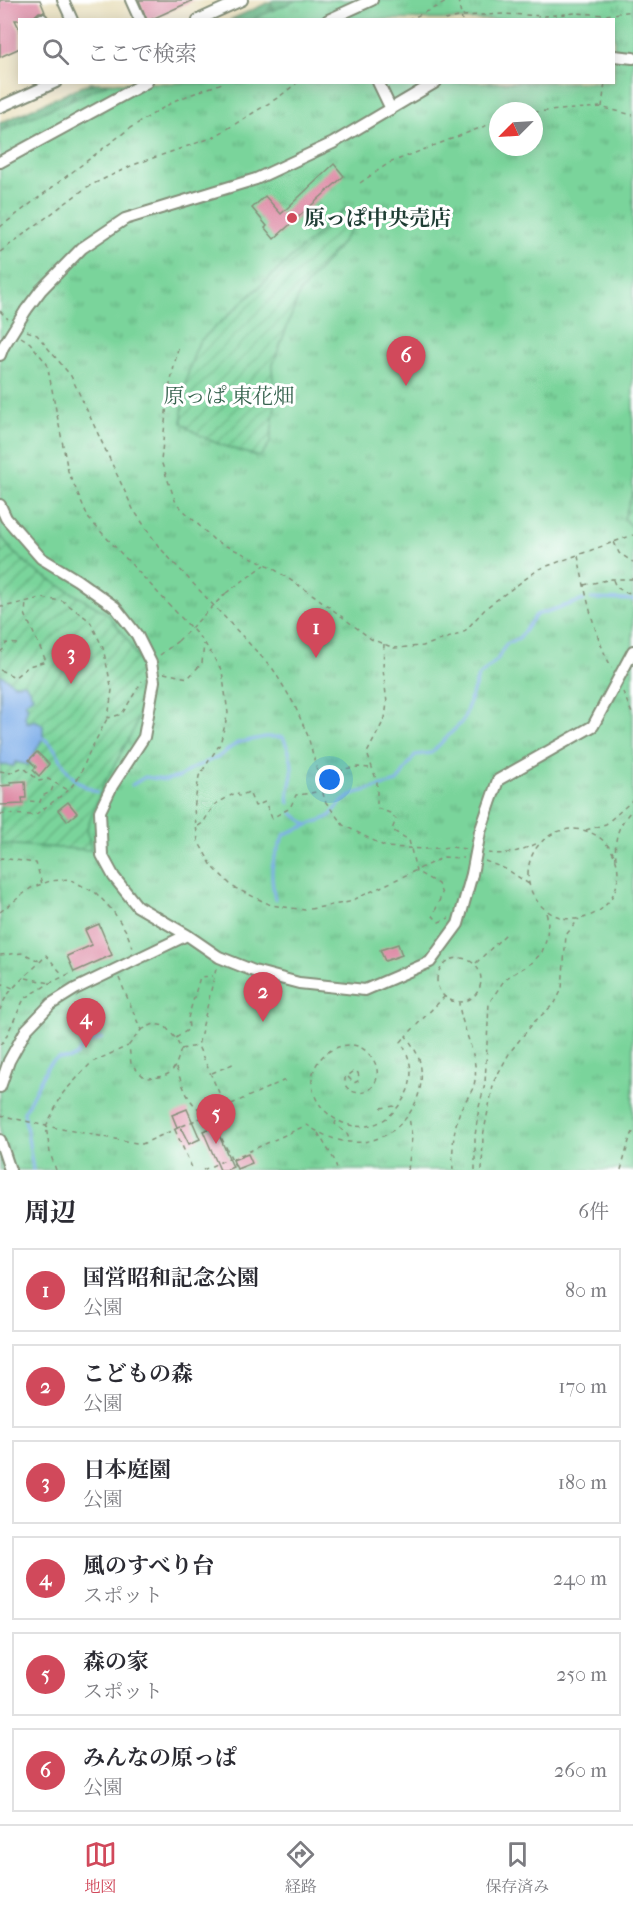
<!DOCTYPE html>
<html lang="ja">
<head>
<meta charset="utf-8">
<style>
  :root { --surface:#fff; --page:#f7f7f7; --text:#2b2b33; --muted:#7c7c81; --line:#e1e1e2; --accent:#d1495b }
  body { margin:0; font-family:"IM FELL French Canon","Noto Serif JP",serif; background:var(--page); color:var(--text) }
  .compass { position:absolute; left:489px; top:102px; width:54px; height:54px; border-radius:50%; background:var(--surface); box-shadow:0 3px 15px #0003; rotate:246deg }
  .you { position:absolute; left:330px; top:780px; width:21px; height:21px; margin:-15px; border:4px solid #fff; border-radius:50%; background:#1a73e8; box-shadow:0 0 0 9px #1a73e833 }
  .badge { display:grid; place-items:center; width:39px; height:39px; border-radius:50%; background:var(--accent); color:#fff; font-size:20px; font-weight:700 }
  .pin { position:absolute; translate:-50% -50px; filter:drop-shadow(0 2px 3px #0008) }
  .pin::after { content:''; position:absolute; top:32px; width:21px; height:18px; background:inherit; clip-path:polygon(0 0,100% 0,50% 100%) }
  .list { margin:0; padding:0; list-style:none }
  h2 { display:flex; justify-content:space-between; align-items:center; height:78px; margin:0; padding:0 24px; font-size:26px }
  h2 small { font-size:20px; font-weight:400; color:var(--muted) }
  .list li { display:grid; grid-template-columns:39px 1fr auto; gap:18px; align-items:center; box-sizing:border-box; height:84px; margin:0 12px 12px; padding:0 12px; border:2px solid var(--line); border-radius:0px }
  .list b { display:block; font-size:22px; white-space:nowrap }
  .list p { margin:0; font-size:20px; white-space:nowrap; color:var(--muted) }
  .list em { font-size:20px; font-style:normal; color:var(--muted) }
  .icon { flex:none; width:33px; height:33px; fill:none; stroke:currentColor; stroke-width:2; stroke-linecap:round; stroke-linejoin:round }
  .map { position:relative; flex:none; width:633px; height:1170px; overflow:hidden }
  .search { position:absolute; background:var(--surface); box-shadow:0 3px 15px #0003; left:18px; right:18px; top:18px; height:66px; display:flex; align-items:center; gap:15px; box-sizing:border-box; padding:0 21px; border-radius:0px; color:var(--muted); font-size:22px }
  .sheet { height:654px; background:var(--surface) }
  nav { display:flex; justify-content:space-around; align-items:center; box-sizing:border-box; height:84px; border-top:2px solid var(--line); background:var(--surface); font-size:16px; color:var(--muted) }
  nav a { display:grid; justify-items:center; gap:3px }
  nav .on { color:var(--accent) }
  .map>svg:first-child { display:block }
  .forest { fill:url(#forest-firs); stroke:#417a5c; stroke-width:1.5 }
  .park { fill:url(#park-tufts); stroke:#4c8868; stroke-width:1.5; fill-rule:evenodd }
  .garden { fill:url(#garden-furrows); stroke:#4c8868; stroke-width:1.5 }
  .water { fill:#7eaee9; stroke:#4e768e; stroke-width:1.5 }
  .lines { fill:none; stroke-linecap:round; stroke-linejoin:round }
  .stream { stroke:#7eaee9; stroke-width:3 }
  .building { fill:#de8ca6 }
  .minor-casing { stroke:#848f7a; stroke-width:14 }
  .path { stroke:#848f7a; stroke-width:1.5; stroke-dasharray:4.5 4.5; stroke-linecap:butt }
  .minor { stroke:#fff; stroke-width:10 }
  .minor-bridge-casing { stroke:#848f7a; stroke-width:14; stroke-linecap:butt }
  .path-bridge { stroke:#848f7a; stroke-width:1.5; stroke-dasharray:4.5 4.5; stroke-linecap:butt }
  .minor-bridge { stroke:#fff; stroke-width:10 }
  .poi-dot { fill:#d1495b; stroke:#fff; stroke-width:2 }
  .labels { text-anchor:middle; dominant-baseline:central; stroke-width:6; stroke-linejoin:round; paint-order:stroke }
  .poi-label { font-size:21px; font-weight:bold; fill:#1f3d34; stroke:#fff; text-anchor:start }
  .park-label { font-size:21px; fill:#36634e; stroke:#fff }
</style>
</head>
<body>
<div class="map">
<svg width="633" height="1170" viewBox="0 0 633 1170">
  <defs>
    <pattern id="forest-firs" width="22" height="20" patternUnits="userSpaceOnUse" patternTransform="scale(1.5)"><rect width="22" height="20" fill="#63b683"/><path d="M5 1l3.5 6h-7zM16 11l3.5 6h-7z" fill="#51956c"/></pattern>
    <pattern id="park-tufts" width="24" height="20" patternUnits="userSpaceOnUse" patternTransform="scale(1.5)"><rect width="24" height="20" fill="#7ad49b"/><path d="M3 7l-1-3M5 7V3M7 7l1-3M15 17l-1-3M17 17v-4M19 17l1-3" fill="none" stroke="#63ad7f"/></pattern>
    <pattern id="garden-furrows" width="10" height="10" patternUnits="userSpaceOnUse" patternTransform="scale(1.5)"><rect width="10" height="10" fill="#7ad49b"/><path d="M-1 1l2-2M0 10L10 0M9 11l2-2" fill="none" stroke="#63ad7f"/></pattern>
  </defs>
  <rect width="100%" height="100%" fill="#fff"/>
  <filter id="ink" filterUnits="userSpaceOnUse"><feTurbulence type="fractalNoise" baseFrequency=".0167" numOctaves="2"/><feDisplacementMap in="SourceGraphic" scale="12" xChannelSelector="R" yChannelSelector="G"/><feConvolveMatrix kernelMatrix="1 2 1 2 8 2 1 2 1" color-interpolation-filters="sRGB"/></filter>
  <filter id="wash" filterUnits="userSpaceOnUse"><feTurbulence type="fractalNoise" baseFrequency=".008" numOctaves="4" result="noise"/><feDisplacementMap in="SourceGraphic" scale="24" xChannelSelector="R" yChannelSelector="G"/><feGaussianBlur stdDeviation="1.35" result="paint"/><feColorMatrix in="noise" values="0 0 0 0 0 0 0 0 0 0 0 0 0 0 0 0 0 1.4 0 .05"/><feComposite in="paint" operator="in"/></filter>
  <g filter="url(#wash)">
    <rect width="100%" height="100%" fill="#eae1bf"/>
    <path class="forest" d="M274 0H340L302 19 230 20Z
      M89 83H130L0 151V123Z"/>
    <path class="park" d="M297 0H633V1170H0V131L110 83 614 82V20L253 19ZM498 111H534V147H498Z"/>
    <path class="garden" d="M346 208 357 221 336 250 300 292 272 367 275 404 270 443 260 457C232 449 205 442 182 423 182 393 187 370 199 342Z
      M633 491V529L624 518Z
      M0 534 12 551 37 572 108 614 129 642 142 668V700L135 727 103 786 87 828 91 850 0 844Z"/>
    <path class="water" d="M0 676H3L14 684 25 683 33 696 25 703 28 706 25 717 27 723 35 720 43 725V738L28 765 15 762 14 766 0 765Z"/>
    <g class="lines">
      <path class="stream" d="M591 599 633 600
        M43 738C56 745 60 761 69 773 75 781 87 788 97 792
        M132 785 145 777 165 780 179 777 193 768 218 757 237 743 265 737H283C289 749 293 760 292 774 291 785 286 792 289 803
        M292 813 308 825 329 817 342 802 356 793 397 782 415 755 431 753 463 721 478 677 497 660 506 644 519 638 536 615 584 600
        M275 899C269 869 271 861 285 834L308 825
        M33 1170 24 1112 47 1067 53 1061 59 1058 70 1059 77 1055 84 1045 102 1038"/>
    </g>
    <g id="blocks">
      <path class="building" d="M0 0H40L45 12H39L30 20H15L20 30V48L0 57Z
        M139 0H194L150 20H147Z
        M334 164 344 176 274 239 265 228 267 226 252 208 265 196 281 214Z
        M37 752 49 764 39 776 33 770 36 767 29 760Z
        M25 781 26 798H22L23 804 0 805V786L11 785 10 782Z
        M68 802 77 813 67 821 58 810Z
        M99 924 112 955 74 972 67 956 92 945 85 930Z
        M398 944 402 955 385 961 380 950Z
        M187 1109 200 1139 189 1144 180 1126 177 1127 172 1115Z
        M215 1126 233 1167 226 1170H220L203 1131Z
        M248 1154 252 1163 237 1169 233 1160Z"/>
    </g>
  </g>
  <g filter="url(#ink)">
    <use href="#blocks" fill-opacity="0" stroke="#848f7a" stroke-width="1.5"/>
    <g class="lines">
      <g class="minor-casing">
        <path id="minor" d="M63 0 72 20
          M131 0 140 20
          M42 19V20
          M198 20 242 0
          M328 20 372 0
          M614 56 633 58
          M378 82 391 109
          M0 107 56 82
          M0 162 147 82
          M26 310 41 290 82 248 125 219 256 179 333 143 436 82
          M0 355 3 347
          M0 505 6 518 41 558 77 580 115 607 137 635 151 663 154 681 144 737 112 786 100 811 102 855 114 877 137 906 187 935 219 957 254 971 299 983 365 990 430 962 458 924 472 874
          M480 832 498 780 593 726 633 651
          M0 1087 9 1061 26 1030 51 1004 75 989 187 935
          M0 1140 10 1170"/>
      </g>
      <path class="path" d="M458 0 462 20
        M408 20 451 0
        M445 20 462 16 504 14 546 16 576 13 606 15 633 11
        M602 107 605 82
        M534 112 600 107 633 115
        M360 183 389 163 498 121
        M0 227 130 128 176 100 225 82
        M0 252 87 187 133 165 214 137 279 97 298 82
        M0 311 8 319
        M27 331 37 335 71 376 133 509 159 547 273 669 294 704 308 736 325 801 343 825 386 847 425 849 452 847 465 849
        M21 337 30 343 47 364 68 471 89 519 204 642 222 671 228 713 220 744 199 776 194 809 198 841 212 866 233 887 271 905 305 910 349 902 444 857 463 858
        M178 348 168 394 161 461 176 503 215 541 266 564 315 596 371 639 394 648 423 646 463 633 487 607 539 569 633 535
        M614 542 619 553 633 562
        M578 556C585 591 594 637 612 668
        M613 580 616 587 627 593 633 591
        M584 585 612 579H633
        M226 593 265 565
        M0 605 3 607 41 598 63 601 90 621 103 648 112 690 108 718 122 714 142 681
        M384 644 383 669 387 703 385 718 367 753 377 782V808L390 813 396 819 392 830 409 840 416 871 438 884 442 894 433 916 439 922 449 918
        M0 652 5 648 6 643 18 644
        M160 655 178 641
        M0 670 15 677 29 666 46 661 25 614 26 602
        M164 673 188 678 202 663 204 644
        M623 692 633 716
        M0 771 10 773 23 767 39 781 48 779 68 790
        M30 801 40 802 42 796 51 792 54 784
        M0 814 35 815 69 790 80 775 89 753 107 719
        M198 826 203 823 214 805 237 792 239 796 249 792 255 806 265 802 272 818 290 808 296 795C320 793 329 789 343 769L358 767 370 768
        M528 874a45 45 0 1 1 90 0a45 45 0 1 1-90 0Z
        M586 830 606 824 633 800
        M488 853C507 856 523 850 540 842
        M616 859C614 837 618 825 633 809
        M0 860 1 858 36 863 42 884
        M485 861 508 870 529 884
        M0 912 31 888 50 881 69 879 96 893 113 911 126 931 133 948
        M0 955 23 953 41 962
        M437 980a22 22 0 1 1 44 0a22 22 0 1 1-44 0Z
        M476 963 506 934
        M216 969 198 1046 225 1106
        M26 978 50 983
        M119 978 141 1030 129 1045 131 1064 145 1078C171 1077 174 1074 181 1049L176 1039 165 1026 154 1024 141 1030
        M0 985 3 984 13 988
        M0 1010C7 987 32 973 46 955L63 975
        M176 1038 189 1029 188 1018 200 977 213 976
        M0 1044 4 1041 24 999 50 983 71 973
        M181 1049 197 1046
        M176 1068C184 1087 188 1108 210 1114
        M212 1073 235 1063
        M348 1077 354 1083 358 1081 359 1077 358 1073 354 1071 345 1078V1085C352 1096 369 1095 375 1083 383 1068 369 1047 353 1045 343 1044 330 1049 323 1056 282 1098 365 1165 404 1098 415 1079 412 1060 401 1042L406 1036
        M381 1108 395 1106 397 1108
        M210 1114 237 1170
        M0 1115 46 1126 142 1144 283 1081 289 1080
        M336 1121 335 1124 347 1134 350 1141
        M175 1130 193 1170
        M318 1133 335 1161 337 1170
        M232 1159 307 1125C319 1133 334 1141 350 1142 391 1146 425 1109 421 1069 420 1056 413 1046 406 1036L444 997
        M56 1170 50 1153 46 1126 63 1093 92 1062 128 1046
        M203 1170 229 1158
        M408 1170 412 1137 409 1117
        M453 1170C452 1153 453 1131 459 1114 462 1104 471 1095 474 1085 481 1058 461 1029 459 1003
        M475 1170V1136L479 1107 485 1084 489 1003 505 979 533 962 542 952 547 938 548 920 545 909
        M482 1170 483 1136 494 1081 510 1052 534 1022 555 1003 562 989 566 935 579 919
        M621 1170 629 1141 633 1132"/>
      <use href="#minor" class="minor"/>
      <g class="minor-bridge-casing">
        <path id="minor-bridge" d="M3 347 26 310
          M472 874 480 832"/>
      </g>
      <path class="path-bridge" d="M178 641 226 593"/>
      <use href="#minor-bridge" class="minor-bridge"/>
    </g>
  </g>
  <circle class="poi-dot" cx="292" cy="218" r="6"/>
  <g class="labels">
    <g class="poi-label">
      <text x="304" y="218">原っぱ中央売店</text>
    </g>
    <g class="park-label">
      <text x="229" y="396">原っぱ 東花畑</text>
    </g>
  </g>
</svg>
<svg class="compass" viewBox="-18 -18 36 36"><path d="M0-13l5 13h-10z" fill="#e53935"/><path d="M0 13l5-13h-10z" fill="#7c7c81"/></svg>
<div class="you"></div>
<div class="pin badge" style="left:316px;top:658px">1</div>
<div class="pin badge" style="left:263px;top:1022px">2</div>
<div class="pin badge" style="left:71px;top:684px">3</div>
<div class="pin badge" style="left:86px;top:1048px">4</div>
<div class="pin badge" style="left:216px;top:1144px">5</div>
<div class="pin badge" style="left:406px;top:386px">6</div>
<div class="search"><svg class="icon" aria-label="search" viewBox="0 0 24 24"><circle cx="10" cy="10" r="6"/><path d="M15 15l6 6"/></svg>ここで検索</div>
</div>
<section class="sheet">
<h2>周辺<small>6件</small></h2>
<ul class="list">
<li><span class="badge">1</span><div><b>国営昭和記念公園</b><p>公園</p></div><em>80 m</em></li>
<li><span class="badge">2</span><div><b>こどもの森</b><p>公園</p></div><em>170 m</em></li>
<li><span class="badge">3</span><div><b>日本庭園</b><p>公園</p></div><em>180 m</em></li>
<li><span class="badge">4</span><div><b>風のすべり台</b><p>スポット</p></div><em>240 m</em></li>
<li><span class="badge">5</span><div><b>森の家</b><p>スポット</p></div><em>250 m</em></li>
<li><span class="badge">6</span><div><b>みんなの原っぱ</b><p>公園</p></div><em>260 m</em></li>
</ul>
</section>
<nav>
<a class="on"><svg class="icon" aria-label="map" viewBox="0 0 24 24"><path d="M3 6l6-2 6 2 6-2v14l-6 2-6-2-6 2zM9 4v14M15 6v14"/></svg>地図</a>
<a><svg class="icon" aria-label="directions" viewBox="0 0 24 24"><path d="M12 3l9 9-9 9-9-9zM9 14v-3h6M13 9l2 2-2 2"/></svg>経路</a>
<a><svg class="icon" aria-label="saved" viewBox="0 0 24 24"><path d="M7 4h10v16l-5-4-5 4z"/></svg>保存済み</a>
</nav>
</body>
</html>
